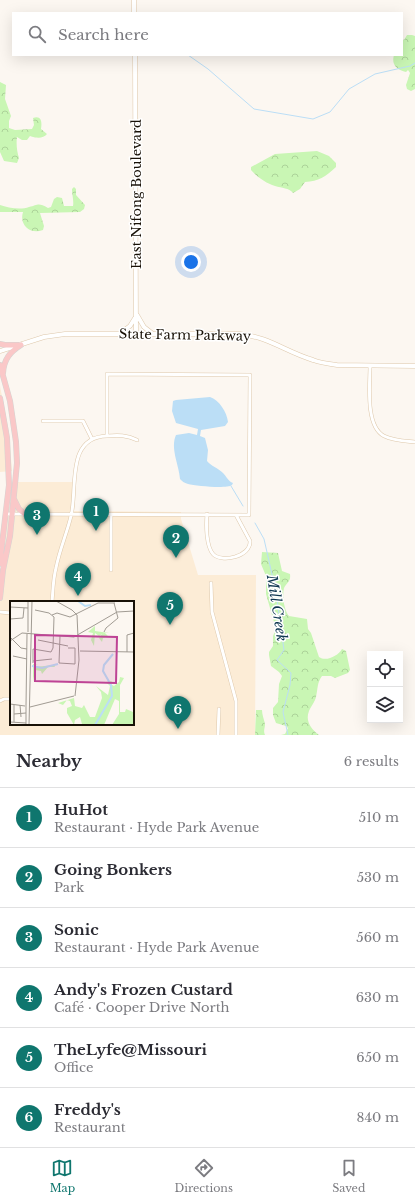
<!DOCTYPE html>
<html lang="en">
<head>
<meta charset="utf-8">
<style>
  :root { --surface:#fff; --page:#f7f7f7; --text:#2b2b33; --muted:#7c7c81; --line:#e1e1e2; --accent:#0f766e }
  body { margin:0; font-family:"Libre Baskerville",serif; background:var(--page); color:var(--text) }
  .controls { position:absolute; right:12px; bottom:12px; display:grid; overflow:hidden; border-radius:0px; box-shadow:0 4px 16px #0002 }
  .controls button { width:36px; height:36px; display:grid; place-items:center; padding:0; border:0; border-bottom:1px solid var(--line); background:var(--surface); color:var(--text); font:20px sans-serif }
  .you { position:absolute; left:191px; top:262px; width:14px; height:14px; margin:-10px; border:3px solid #fff; border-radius:50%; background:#1a73e8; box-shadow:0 0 0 6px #1a73e833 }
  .badge { display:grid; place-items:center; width:26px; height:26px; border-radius:50%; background:var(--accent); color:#fff; font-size:13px; font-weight:700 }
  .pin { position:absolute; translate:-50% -33px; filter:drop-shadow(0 1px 2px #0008) }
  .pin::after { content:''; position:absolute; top:21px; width:14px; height:12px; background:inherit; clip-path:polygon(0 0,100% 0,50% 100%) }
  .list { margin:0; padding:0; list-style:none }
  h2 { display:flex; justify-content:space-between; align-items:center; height:52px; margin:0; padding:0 16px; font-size:17px }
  h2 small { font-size:13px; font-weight:400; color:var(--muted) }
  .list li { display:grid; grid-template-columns:26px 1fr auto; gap:12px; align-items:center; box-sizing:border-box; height:60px; padding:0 16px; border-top:1px solid var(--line) }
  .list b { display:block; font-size:15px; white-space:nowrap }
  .list p { margin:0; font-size:13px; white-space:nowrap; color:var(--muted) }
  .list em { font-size:13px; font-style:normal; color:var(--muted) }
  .icon { flex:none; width:22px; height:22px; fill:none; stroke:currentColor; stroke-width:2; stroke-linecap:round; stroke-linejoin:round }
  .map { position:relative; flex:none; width:415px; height:735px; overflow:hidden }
  .search { position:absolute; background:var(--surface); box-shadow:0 4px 16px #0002; left:12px; right:12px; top:12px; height:44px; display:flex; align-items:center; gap:10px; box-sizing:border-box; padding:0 14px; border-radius:0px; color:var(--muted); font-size:15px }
  .sheet { height:412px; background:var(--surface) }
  nav { display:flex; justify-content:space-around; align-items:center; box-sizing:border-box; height:56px; border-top:1px solid var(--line); background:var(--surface); font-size:11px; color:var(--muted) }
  nav a { display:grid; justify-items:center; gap:2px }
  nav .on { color:var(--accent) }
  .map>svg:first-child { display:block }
  .built { fill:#fcecd6; fill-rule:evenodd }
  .forest { fill:url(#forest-crowns) }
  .water { fill:#bbdef6 }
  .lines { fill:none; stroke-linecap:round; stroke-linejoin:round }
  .stream { stroke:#bbdef6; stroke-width:1 }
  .minor-casing { stroke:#dec8ab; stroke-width:4 }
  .tertiary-casing { stroke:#dec8ab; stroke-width:5 }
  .primary-casing { stroke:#d5d4d2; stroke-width:6 }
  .minor { stroke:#fff; stroke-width:3 }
  .tertiary { stroke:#fff; stroke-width:4 }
  .primary { stroke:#fac8c8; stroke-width:5 }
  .labels { text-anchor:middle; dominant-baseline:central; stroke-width:3; stroke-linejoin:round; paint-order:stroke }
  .street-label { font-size:13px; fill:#181107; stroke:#fff }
  .water-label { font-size:14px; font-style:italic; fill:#103951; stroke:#fff }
  .inset-river { fill:none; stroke:#bbdef6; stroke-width:2 }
  .inset-road { fill:none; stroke:#a19b93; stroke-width:1 }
  .view { fill:#be4395; fill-opacity:0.15; stroke:#be4395; stroke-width:2 }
  .inset-edge { fill:none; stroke:#181107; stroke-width:2 }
</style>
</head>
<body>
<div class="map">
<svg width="415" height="735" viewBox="0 0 415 735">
  <defs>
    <pattern id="forest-crowns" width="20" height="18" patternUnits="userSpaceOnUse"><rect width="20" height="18" fill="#c9f6b4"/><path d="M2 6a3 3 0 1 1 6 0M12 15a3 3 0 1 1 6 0" fill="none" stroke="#acd299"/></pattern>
  </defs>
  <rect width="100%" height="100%" fill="#fcf7f1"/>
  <path class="built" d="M0 386 9 432 12 471 0 472Z
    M12 482H76L74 511 181 512V519L198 575H256L255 735H0V570H2ZM11 602H133V724H11Z"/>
  <path class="forest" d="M407 35H412L415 36V89L411 91 407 89 406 85 410 73 408 70 406 72C397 70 391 65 394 55H402V39L404 40Z
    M0 82 6 85 5 99 11 116 9 121V128L15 130 32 129 34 125 33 118C42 115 42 123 41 129L47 134C43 139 36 138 30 136L27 140H22L17 137C16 144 17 152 19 158L17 163 4 161 0 152Z
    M317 151 329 156 336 163V167C325 177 319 181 305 182L300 189 293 193C289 188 282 188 275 186 266 183 257 177 251 170V167L275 154Z
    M74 187 76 189V195L85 205 84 209 80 212 40 213 44 226 43 230C30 235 19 225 23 212H0V205C8 208 21 210 29 207 38 205 38 202 48 208L51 207 54 199 57 197 62 198 64 206H73C74 201 72 195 72 189Z
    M262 552 278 553 282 571 290 574C291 582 287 582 284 588 282 596 284 610 289 616L307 619 308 629 311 633 319 657C326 662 338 656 342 649L346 651 350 670 348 673 335 678 331 676H322C317 683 318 688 316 697 315 702 311 706 309 711 305 721 311 729 319 735H281L285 734 288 728 286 726 276 723 273 715V708L278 702 279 684 282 676 279 672 271 666 269 655V652L273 646V636L276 629 266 594V576L261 564Z
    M256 710H262C262 715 264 719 265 724 265 728 263 731 265 735H255Z"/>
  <path class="water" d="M210 397C219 400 227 412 228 422L225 426 201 430 200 436 205 438 208 450 207 461C211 466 218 468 223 473 227 477 228 481 233 483L232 485C227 489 196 486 188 484 184 483 182 481 180 479 179 465 170 448 176 435L189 433 197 435 198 429 176 423 172 411 173 401 176 400Z"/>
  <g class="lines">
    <path class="stream" d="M188 55 208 69 254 109 313 119 330 112 349 89 375 74 410 66 415 63
      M231 486 243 506
      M255 523 264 539 276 592 284 650 277 660 291 673 290 685 283 712 288 735"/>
    <g class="minor-casing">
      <path id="minor" d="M370 366C370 384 365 426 384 436 394 441 405 441 415 442
        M43 421H83L92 439
        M5 514 249 515 250 375 107 374V436
        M207 514C206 525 206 546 213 554 221 563 251 557 250 541L236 515
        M111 570V514
        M211 583 212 612 236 701V735
        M52 602C53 591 53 579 56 568 59 551 67 533 71 516 78 489 65 437 107 436 118 435 127 435 137 440
        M0 612 11 613
        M0 701 4 699H11
        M218 735 219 709"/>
    </g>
    <g class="tertiary-casing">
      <path id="tertiary" d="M134 0V13
        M135 55 136 334
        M137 315 144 327 153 334
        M119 334 130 326 135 318
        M0 351 44 337 65 334H240C269 337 286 352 313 360 321 363 329 364 337 365L415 366"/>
    </g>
    <g class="primary-casing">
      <path id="primary" d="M0 344 5 345H20
        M0 365 10 401 16 442 17 463 10 536 3 570 0 598
        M3 373C4 359 10 352 21 345
        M0 398 7 438 9 485 1 553 2 564
        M14 499 19 509 25 514"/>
    </g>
    <use href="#minor" class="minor"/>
    <use href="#tertiary" class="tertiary"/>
    <use href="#primary" class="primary"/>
  </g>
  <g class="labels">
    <g class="street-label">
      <text transform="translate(136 194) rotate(-90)">East Nifong Boulevard</text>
      <text transform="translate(185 335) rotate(1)">State Farm Parkway</text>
    </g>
    <g class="water-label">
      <text transform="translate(277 608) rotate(81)">Mill Creek</text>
    </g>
  </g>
  <g transform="translate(10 601)">
    <rect width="124" height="124" fill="#fcf7f1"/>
    <path d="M85 25V30L99 32H95L98 35 93 37 92 41 89 37 92 33 89 35 85 32 84 45 81 39 83 32 78 31ZM23 63H28L24 64 25 66 44 64 45 66H38L32 73 31 70 25 69 23 81ZM110 76 114 77 110 84V111H115L116 108 123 111 124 103V124H102L109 113V100L105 98 94 124 72 123 70 116 65 119 64 124 57 112V107L62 105 60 100 57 99 53 104 48 102 64 97 65 105 72 107 74 104 80 116H85L92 97 91 91 86 85 98 94 100 85 96 81 102 80 100 83 104 85 109 81Z" fill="#c9f6b4"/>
    <path class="inset-river" d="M68 0 75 5 81 4M22 65 32 67 48 63M85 124 102 95 101 84 93 70 94 64 103 53"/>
    <path class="inset-road" d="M46 0 62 9 67 14 69 59 65 95M0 6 18 7M42 14 47 12 60 16 88 2H105M0 18 13 17 14 7M18 31V0M94 31 96 27 108 17 104 2M50 35 49 62 65 63V47H58M0 36 11 47 17 48M28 39 58 45M0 40 12 32 64 36 107 11 124 10M70 50 124 51M117 51V34L124 32M3 55 17 58M23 60 42 58M23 62V48L41 51 43 47 44 16 39 12 25 9M0 103 15 105M10 104 11 116M16 105 17 33M20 106 64 95M4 113 16 112M0 121 16 122M4 121V104M16 124V105M19 124 22 0"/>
    <path class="view" d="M25 34 107 36 106 82 25 80Z"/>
    <rect width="124" height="124" class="inset-edge"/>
  </g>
</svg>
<div class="controls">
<button><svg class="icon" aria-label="locate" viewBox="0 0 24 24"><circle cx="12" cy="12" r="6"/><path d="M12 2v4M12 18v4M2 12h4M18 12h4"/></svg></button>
<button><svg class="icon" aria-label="layers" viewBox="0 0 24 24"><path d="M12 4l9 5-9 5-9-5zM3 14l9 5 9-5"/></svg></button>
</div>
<div class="you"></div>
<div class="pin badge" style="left:96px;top:531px">1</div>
<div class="pin badge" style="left:176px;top:558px">2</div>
<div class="pin badge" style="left:37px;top:535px">3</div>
<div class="pin badge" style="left:78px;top:596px">4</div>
<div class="pin badge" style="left:170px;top:625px">5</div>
<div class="pin badge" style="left:178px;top:729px">6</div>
<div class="search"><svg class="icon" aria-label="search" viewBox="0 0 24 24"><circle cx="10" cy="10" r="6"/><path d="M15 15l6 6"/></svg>Search here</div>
</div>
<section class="sheet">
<h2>Nearby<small>6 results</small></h2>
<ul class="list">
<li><span class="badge">1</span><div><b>HuHot</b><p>Restaurant · Hyde Park Avenue</p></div><em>510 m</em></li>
<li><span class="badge">2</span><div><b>Going Bonkers</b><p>Park</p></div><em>530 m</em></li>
<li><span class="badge">3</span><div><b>Sonic</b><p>Restaurant · Hyde Park Avenue</p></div><em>560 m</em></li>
<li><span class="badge">4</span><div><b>Andy's Frozen Custard</b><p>Café · Cooper Drive North</p></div><em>630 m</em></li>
<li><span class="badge">5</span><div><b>TheLyfe@Missouri</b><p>Office</p></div><em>650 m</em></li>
<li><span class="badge">6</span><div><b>Freddy's</b><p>Restaurant</p></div><em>840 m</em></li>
</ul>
</section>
<nav>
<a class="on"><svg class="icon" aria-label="map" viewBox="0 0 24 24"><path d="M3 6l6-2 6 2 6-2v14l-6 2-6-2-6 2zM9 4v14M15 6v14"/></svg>Map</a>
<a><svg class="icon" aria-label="directions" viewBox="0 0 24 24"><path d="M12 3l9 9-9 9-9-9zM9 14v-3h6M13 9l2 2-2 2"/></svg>Directions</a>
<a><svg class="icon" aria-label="saved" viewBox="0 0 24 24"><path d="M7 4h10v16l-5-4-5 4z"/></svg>Saved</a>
</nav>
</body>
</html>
